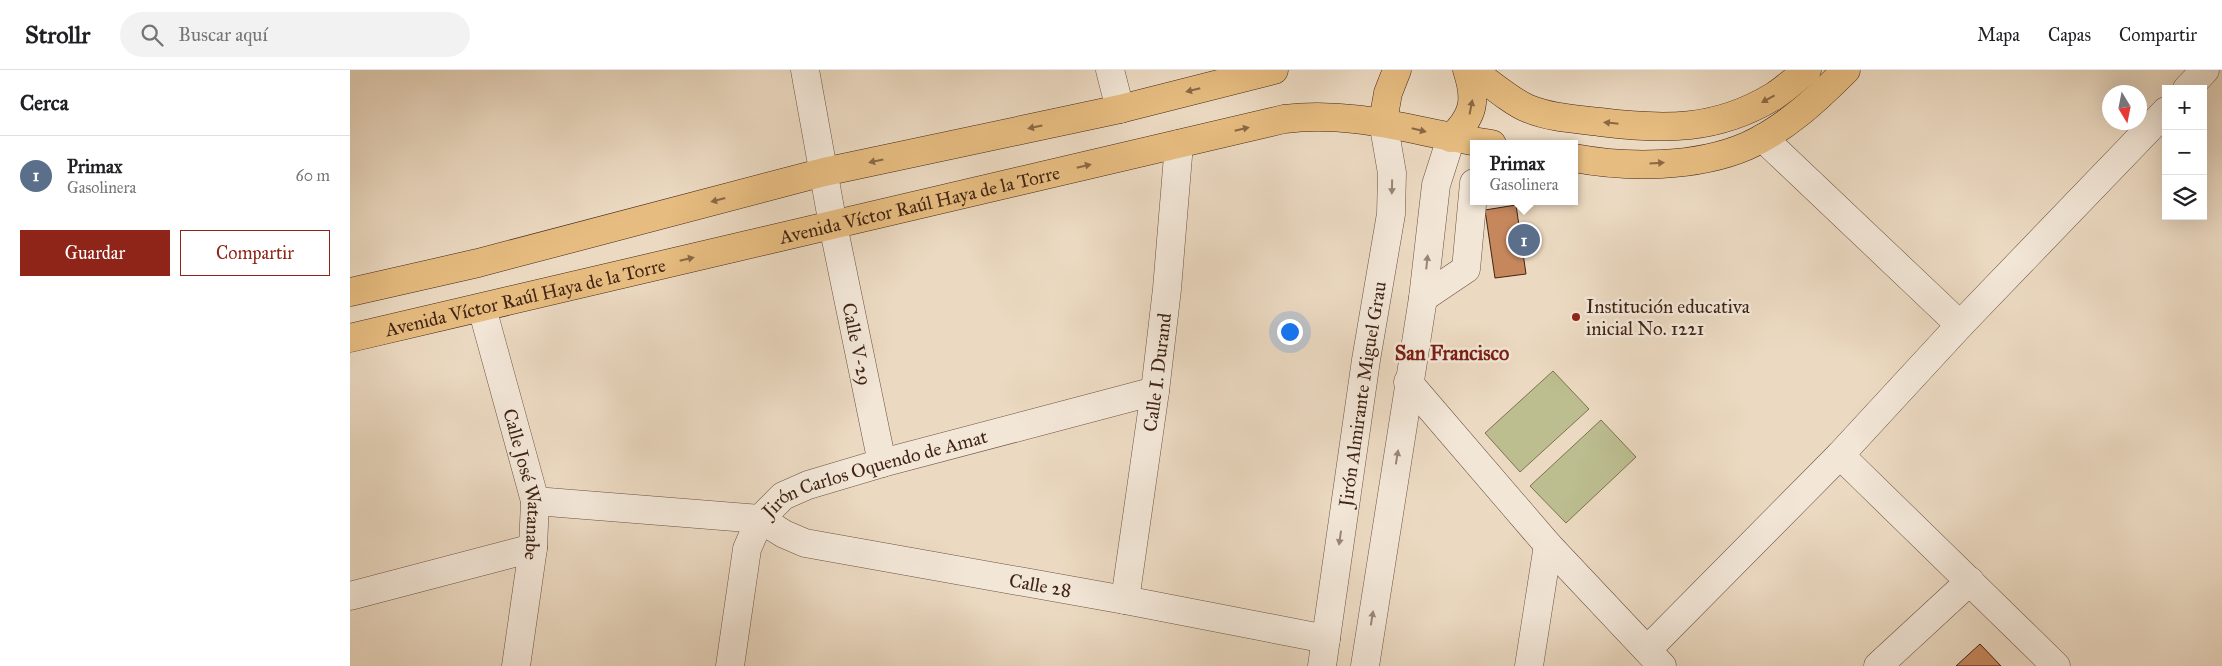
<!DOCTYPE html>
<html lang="es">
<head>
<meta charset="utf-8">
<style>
  :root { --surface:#fff; --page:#f2f2f2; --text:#202124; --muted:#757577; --line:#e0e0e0; --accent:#8f2418 }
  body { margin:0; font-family:"IM FELL Great Primer",serif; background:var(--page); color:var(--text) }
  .controls { position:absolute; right:15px; top:15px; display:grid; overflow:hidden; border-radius:0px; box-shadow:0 5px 20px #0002 }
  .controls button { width:45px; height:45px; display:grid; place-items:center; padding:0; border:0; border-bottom:1px solid var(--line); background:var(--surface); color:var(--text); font:25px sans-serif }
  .compass { position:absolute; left:1752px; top:15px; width:45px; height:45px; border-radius:50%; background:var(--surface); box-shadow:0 5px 20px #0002; rotate:170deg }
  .you { position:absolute; left:939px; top:261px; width:18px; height:18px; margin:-12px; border:4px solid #fff; border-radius:50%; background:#1a73e8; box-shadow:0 0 0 8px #1a73e833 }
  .badge { display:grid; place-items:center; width:32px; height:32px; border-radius:50%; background:var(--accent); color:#fff; font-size:16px; font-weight:700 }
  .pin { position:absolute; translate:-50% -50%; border:2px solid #fff; box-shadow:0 1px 5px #0006 }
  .popup { position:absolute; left:1120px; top:70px; width:108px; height:65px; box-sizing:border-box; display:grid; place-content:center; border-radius:0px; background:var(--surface); filter:drop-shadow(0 1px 4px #0005); font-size:16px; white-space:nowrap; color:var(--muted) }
  .popup b { font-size:19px; color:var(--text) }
  .popup::after { content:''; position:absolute; left:50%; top:100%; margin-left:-10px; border:10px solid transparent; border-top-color:var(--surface) }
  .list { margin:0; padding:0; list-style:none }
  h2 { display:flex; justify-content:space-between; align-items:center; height:65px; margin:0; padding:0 20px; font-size:21px }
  h2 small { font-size:16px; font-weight:400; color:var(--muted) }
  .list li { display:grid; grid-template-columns:32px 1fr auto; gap:15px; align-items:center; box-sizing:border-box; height:80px; padding:0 20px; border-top:1px solid var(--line) }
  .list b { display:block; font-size:19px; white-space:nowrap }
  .list p { margin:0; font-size:16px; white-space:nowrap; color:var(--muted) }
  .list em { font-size:16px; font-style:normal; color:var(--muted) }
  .actions { display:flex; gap:10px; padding:15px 20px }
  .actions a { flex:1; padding:11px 0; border:1px solid var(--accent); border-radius:0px; text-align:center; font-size:18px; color:var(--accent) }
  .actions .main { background:var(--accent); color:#fff }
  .icon { flex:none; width:28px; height:28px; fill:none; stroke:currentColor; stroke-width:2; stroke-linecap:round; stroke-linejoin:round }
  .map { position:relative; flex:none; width:1872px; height:596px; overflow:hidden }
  header { display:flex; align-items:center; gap:30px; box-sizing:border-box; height:70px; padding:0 25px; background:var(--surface); border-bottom:1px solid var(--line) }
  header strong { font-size:24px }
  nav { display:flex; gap:28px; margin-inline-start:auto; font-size:18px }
  .search { width:350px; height:45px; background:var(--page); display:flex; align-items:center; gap:12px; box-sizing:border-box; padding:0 18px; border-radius:28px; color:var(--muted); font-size:19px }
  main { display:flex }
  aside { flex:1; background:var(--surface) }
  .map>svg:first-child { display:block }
  .green { fill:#bcbe90; stroke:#7e7152 }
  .building { fill:#c7875d; stroke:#412415 }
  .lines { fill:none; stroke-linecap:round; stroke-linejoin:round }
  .minor-casing { stroke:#6c5140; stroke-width:29 }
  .major-casing { stroke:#412415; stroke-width:29 }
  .minor { stroke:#f2e6d7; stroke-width:28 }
  .major { stroke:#e6bc80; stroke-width:28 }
  .oneway { fill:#8b6845 }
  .oneway2 { fill:#9a8576 }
  .poi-dot { fill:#8f2418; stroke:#f2e6d7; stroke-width:2 }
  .labels { text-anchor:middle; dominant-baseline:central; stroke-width:5; stroke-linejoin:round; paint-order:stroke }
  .street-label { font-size:19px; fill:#412415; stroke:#f2e6d7 }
  .poi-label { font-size:19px; fill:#412415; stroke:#f2e6d7; text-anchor:start }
  .neighbourhood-label { font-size:20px; font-weight:bold; fill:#7a1f14; stroke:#f2e6d7 }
</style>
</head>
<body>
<header>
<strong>Strollr</strong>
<div class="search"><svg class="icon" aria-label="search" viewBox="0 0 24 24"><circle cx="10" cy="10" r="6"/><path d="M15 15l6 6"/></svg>Buscar aquí</div>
<nav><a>Mapa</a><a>Capas</a><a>Compartir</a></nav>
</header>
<main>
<aside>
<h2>Cerca<small></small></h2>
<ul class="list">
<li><span class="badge" style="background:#5c6f8a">1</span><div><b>Primax</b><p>Gasolinera</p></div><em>60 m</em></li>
</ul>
<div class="actions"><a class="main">Guardar</a><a>Compartir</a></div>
</aside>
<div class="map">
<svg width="1872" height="596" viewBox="0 0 1872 596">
  <rect width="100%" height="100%" fill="#ebd9c1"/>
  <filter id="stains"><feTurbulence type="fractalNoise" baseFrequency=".004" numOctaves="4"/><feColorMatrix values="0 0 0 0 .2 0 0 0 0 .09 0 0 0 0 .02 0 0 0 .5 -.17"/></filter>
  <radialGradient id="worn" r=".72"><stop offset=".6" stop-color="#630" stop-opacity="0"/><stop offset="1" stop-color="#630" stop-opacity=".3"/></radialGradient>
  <path class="green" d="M1203 301 1239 339 1170 402 1135 363Z
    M1251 350 1286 387 1216 453 1180 416Z"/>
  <path class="building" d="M1166 135 1176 204 1145 208 1135 140Z
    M1630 574 1651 596H1606Z"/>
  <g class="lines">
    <g class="minor-casing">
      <g id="minor">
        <path id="s1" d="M455 0 483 155 532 393"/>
        <path d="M760 0 770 39"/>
        <path d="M1837 19 1855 0"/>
        <path d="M1413 68 1610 255"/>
        <path d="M1073 228 1116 199 1124 113"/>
        <path id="s2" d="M132 238 185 431 183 478 166 596"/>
        <path d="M1058 312 1198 475 1312 596"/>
        <path d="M1490 385 1706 596"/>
        <path id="s3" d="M185 431 410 449 433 426 458 415 532 393 805 321"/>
        <path d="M0 526 183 478"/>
        <path id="s4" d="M775 530 805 321 817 219 829 74"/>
        <path d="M1298 579 1490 385 1610 255 1816 41"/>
        <path id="s5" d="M380 596 397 479 410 449 434 464 455 473 775 530 976 569"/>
        <path id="s6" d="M972 596 1016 290 1041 144 1042 103 1033 51"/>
        <path d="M1015 596 1073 228 1086 115 1101 68"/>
        <path d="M1179 596 1198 475"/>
        <path d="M1528 596 1620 511"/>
      </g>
    </g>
    <g class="major-casing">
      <g id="major">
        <path d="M1122 0C1137 11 1163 33 1179 39 1201 48 1226 49 1250 52 1314 60 1367 61 1424 26 1435 19 1446 9 1457 0"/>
        <path d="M1033 51 1038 23 1047 0"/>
        <path d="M1101 68C1124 46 1127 30 1117 0"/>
        <path d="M1224 88C1277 98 1346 98 1397 76 1435 59 1467 29 1496 0"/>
        <path d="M0 222 128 193 474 102 770 39 924 0"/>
        <path id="s7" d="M0 268 934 49C1010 40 1069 64 1142 74"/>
      </g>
    </g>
    <use href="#minor" class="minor"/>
    <use href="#major" class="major"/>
  </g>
  <defs><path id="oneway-solid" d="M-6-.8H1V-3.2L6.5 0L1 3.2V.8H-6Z" transform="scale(1.25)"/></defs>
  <g class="oneway">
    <use href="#oneway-solid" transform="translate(843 20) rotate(166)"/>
    <use href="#oneway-solid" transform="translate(1418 29) rotate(151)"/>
    <use href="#oneway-solid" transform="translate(1121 37) rotate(-79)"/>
    <use href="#oneway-solid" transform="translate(1261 53) rotate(-174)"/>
    <use href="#oneway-solid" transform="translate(685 57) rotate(168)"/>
    <use href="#oneway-solid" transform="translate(892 59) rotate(-13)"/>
    <use href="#oneway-solid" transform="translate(1069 60) rotate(14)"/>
    <use href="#oneway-solid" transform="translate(526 91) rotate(168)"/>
    <use href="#oneway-solid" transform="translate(1307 93) rotate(-4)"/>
    <use href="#oneway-solid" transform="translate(734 96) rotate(-13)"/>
    <use href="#oneway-solid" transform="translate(368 130) rotate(165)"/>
    <use href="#oneway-solid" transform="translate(337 189) rotate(-13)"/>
  </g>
  <g class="oneway2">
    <use href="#oneway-solid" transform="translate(1042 117) rotate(91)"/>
    <use href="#oneway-solid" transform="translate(1077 192) rotate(-84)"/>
    <use href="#oneway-solid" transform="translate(1047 387) rotate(-81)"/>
    <use href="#oneway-solid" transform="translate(990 468) rotate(98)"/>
    <use href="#oneway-solid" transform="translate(1022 548) rotate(-81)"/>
  </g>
  <circle class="poi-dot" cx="1226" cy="247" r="5"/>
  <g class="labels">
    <g class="street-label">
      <text stroke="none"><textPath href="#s7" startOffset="585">Avenida Víctor Raúl Haya de la Torre</textPath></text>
      <text stroke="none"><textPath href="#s7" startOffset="180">Avenida Víctor Raúl Haya de la Torre</textPath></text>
      <text stroke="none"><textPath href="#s1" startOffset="279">Calle V-29</textPath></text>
      <text stroke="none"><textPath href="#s4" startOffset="230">Calle I. Durand</textPath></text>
      <text stroke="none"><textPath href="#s6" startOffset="275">Jirón Almirante Miguel Grau</textPath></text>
      <text stroke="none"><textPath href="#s3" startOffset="352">Jirón Carlos Oquendo de Amat</textPath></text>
      <text stroke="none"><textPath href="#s2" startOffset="182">Calle José Watanabe</textPath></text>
      <text stroke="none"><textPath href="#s5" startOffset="441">Calle 28</textPath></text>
    </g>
    <g class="poi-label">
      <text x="1236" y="236">Institución educativa<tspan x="1236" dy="22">inicial No. 1221</tspan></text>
    </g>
    <g class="neighbourhood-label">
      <text x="1102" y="283">San Francisco</text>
    </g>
  </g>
  <rect width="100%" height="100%" filter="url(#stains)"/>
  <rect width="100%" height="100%" fill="url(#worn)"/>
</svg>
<div class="controls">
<button>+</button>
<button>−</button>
<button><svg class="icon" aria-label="layers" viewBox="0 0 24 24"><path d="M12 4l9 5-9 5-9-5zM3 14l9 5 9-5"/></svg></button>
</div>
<svg class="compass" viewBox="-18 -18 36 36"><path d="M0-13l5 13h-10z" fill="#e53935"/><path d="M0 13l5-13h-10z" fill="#757577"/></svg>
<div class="you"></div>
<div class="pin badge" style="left:1174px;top:170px;background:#5c6f8a">1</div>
<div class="popup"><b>Primax</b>Gasolinera</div>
</div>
</main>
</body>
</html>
